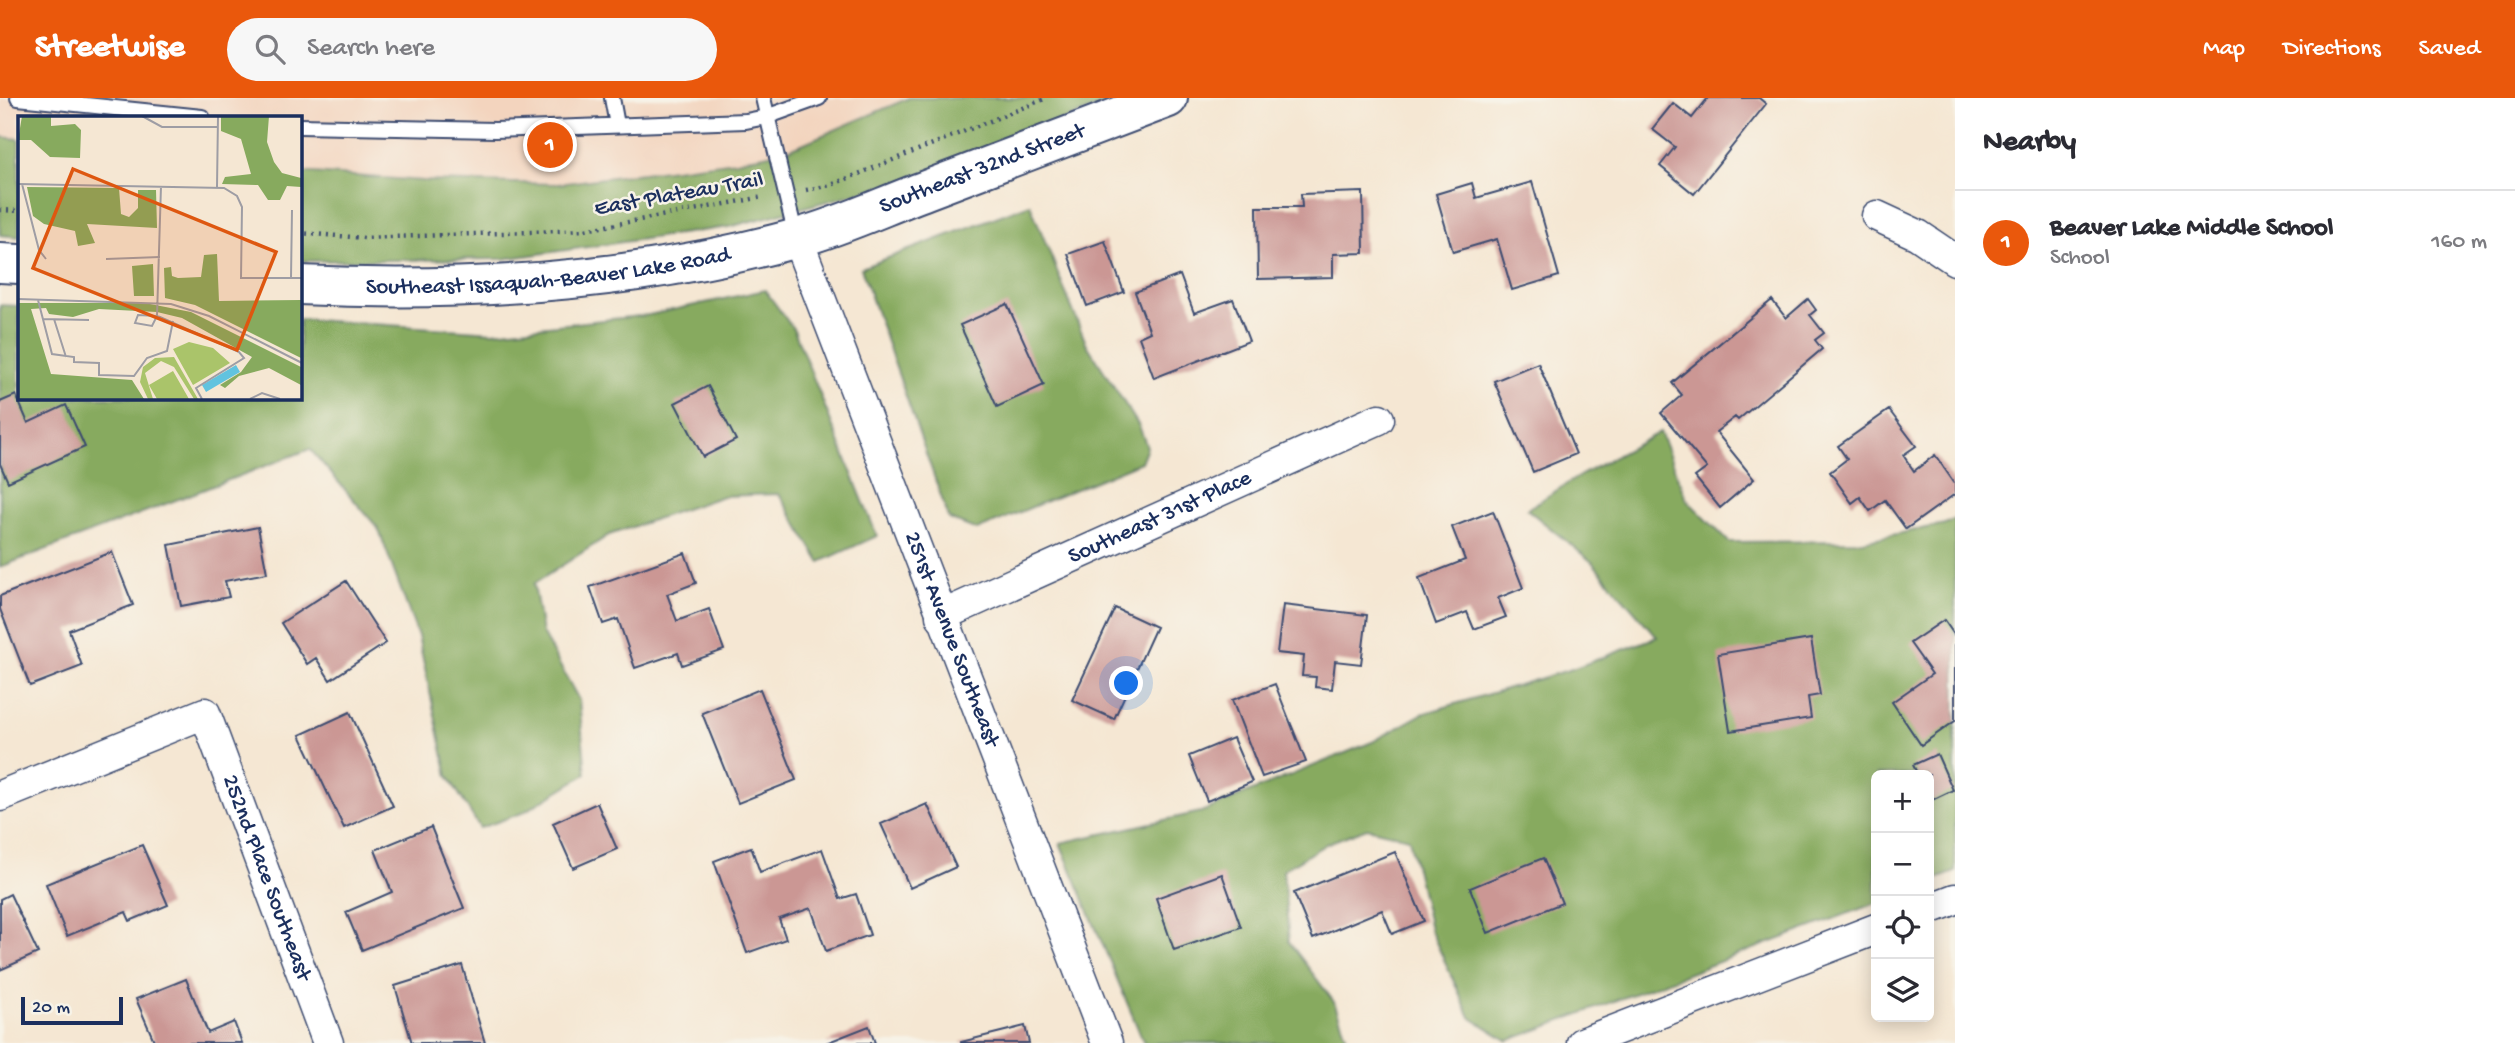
<!DOCTYPE html>
<html lang="en">
<head>
<meta charset="utf-8">
<style>
  :root { --surface:#fff; --page:#f7f7f7; --text:#2b2b33; --muted:#7c7c81; --line:#e1e1e2; --accent:#ea580c }
  body { margin:0; font-family:"Gochi Hand",sans-serif; background:var(--page); color:var(--text) }
  .controls { position:absolute; right:21px; bottom:21px; display:grid; overflow:hidden; border-radius:10px; box-shadow:0 4px 18px #0003 }
  .controls button { width:63px; height:63px; display:grid; place-items:center; padding:0; border:0; border-bottom:2px solid var(--line); background:var(--surface); color:var(--text); font:35px sans-serif }
  .scale { position:absolute; left:21px; bottom:18px; width:102px; box-sizing:border-box; padding-left:7px; border:4px solid #1b2f5e; border-top:0; font-size:19px; line-height:24px; white-space:nowrap; color:#1b2f5e; -webkit-text-stroke:5px #f7f3e8; paint-order:stroke }
  .you { position:absolute; left:1127px; top:586px; width:24px; height:24px; margin:-18px; border:5px solid #fff; border-radius:50%; background:#1a73e8; box-shadow:0 0 0 10px #1a73e833 }
  .badge { display:grid; place-items:center; width:46px; height:46px; border-radius:50%; background:var(--accent); color:#fff; font-size:23px; font-weight:700 }
  .pin { position:absolute; translate:-50% -50%; border:4px solid #fff; box-shadow:0 2px 7px #0006 }
  .list { margin:0; padding:0; list-style:none }
  h2 { display:flex; justify-content:space-between; align-items:center; height:91px; margin:0; padding:0 28px; font-size:30px }
  h2 small { font-size:23px; font-weight:400; color:var(--muted) }
  .list li { display:grid; grid-template-columns:46px 1fr auto; gap:21px; align-items:center; box-sizing:border-box; height:105px; padding:0 28px; border-top:2px solid var(--line) }
  .list b { display:block; font-size:26px; white-space:nowrap }
  .list p { margin:0; font-size:23px; white-space:nowrap; color:var(--muted) }
  .list em { font-size:23px; font-style:normal; color:var(--muted) }
  .icon { flex:none; width:38px; height:38px; fill:none; stroke:currentColor; stroke-width:2; stroke-linecap:round; stroke-linejoin:round }
  .map { position:relative; flex:none; width:1955px; height:945px; overflow:hidden }
  header { display:flex; align-items:center; gap:42px; box-sizing:border-box; height:98px; padding:0 35px; background:var(--accent); color:#fff }
  header strong { font-size:33px }
  nav { display:flex; gap:38px; margin-inline-start:auto; font-size:24px }
  .search { width:490px; height:63px; background:var(--page); display:flex; align-items:center; gap:18px; box-sizing:border-box; padding:0 24px; border-radius:38px; color:var(--muted); font-size:26px }
  main { display:flex }
  aside { flex:1; background:var(--surface) }
  .map>svg:first-child { display:block }
  .built { fill:#f3d4be }
  .forest { fill:#87aa5e; stroke:#516c5e; stroke-width:2 }
  .building { fill:#cb9794 }
  .lines { fill:none; stroke-linecap:round; stroke-linejoin:round }
  .lane-casing { stroke:#3c4b70; stroke-width:18 }
  .street-casing { stroke:#3c4b70; stroke-width:33 }
  .secondary-casing { stroke:#3c4b70; stroke-width:42 }
  .path { stroke:#3c4b70; stroke-width:4.5; stroke-dasharray:2 5; stroke-linecap:butt }
  .lane { stroke:#fff; stroke-width:14 }
  .street { stroke:#fff; stroke-width:30 }
  .secondary { stroke:#fff; stroke-width:38 }
  .labels { text-anchor:middle; dominant-baseline:central; stroke-width:5; stroke-linejoin:round; paint-order:stroke }
  .street-label { font-size:23px; fill:#1b2f5e; stroke:#f7f3e8 }
  .inset-road { fill:none; stroke:#9e9da4; stroke-width:2 }
  .view { fill:#de5710; fill-opacity:0.15; stroke:#de5710; stroke-width:3.5 }
  .inset-edge { fill:none; stroke:#1b2f5e; stroke-width:3.5 }
</style>
</head>
<body>
<header>
<strong>Streetwise</strong>
<div class="search"><svg class="icon" aria-label="search" viewBox="0 0 24 24"><circle cx="10" cy="10" r="6"/><path d="M15 15l6 6"/></svg>Search here</div>
<nav><a>Map</a><a>Directions</a><a>Saved</a></nav>
</header>
<main>
<div class="map">
<svg width="1955" height="945" viewBox="0 0 1955 945">
  <rect width="100%" height="100%" fill="#f7f3e8"/>
  <filter id="ink" filterUnits="userSpaceOnUse"><feTurbulence type="fractalNoise" baseFrequency=".0143" numOctaves="2"/><feDisplacementMap in="SourceGraphic" scale="14" xChannelSelector="R" yChannelSelector="G"/><feConvolveMatrix kernelMatrix="1 2 1 2 8 2 1 2 1" color-interpolation-filters="sRGB"/></filter>
  <filter id="wash" filterUnits="userSpaceOnUse"><feTurbulence type="fractalNoise" baseFrequency=".00686" numOctaves="4" result="noise"/><feDisplacementMap in="SourceGraphic" scale="28" xChannelSelector="R" yChannelSelector="G"/><feGaussianBlur stdDeviation="1.57" result="paint"/><feColorMatrix in="noise" values="0 0 0 0 0 0 0 0 0 0 0 0 0 0 0 0 0 1.4 0 .05"/><feComposite in="paint" operator="in"/></filter>
  <g filter="url(#wash)">
    <rect width="100%" height="100%" fill="#f5e7d3"/>
    <path class="built" d="M0 0H909L788 52 736 63 558 86 424 83 299 74V19H19V41L0 39Z"/>
    <path class="forest" d="M909 0H1121L912 81 729 129 503 161 299 163V74L424 83 558 86 736 63 788 52Z
      M0 39 19 41V139L0 137Z
      M1030 106 1086 245 1139 328 1147 349 1141 364 977 432 949 421 861 170Z
      M765 192 794 232 877 438 820 464 779 396 723 398 609 437 534 486 542 535 579 602 586 676 522 715 480 730 448 678 418 538 378 430 310 351 0 469V207L19 208V299H299V221L493 234 649 217Z
      M1660 334 1687 402 1729 444 1863 443 1945 426 1955 421V774L1929 784V677H1876V805L1508 943 1470 919 1430 831 1409 740 1367 730 1328 745 1283 772 1289 844 1334 904 1349 945H1144L1060 745 1201 714 1372 644 1422 616 1572 571 1657 539 1592 464 1527 411 1581 377Z"/>
    <g id="blocks">
      <path class="building" d="M1708 0H1759L1766 6 1694 96 1660 68 1675 49 1652 31 1673 5 1692 20Z
        M1532 84 1559 178 1512 192 1497 141 1453 154 1436 96 1472 85 1476 100Z
        M1363 94 1364 155 1333 156V179L1258 181 1257 109H1302L1301 96Z
        M1105 143 1124 194 1087 208 1068 156Z
        M1180 177 1194 215 1233 201 1249 243 1154 280 1139 239 1150 234 1135 194Z
        M1808 201 1816 212 1810 217 1824 235 1815 242 1822 251 1738 322 1735 319 1716 334 1754 381 1720 410 1695 379 1707 370 1661 315 1682 297 1672 285 1772 202 1786 220Z
        M1007 206 1044 287 997 309 960 227Z
        M1538 265 1576 356 1533 374 1494 283Z
        M708 288 736 342 703 359 675 305Z
        M16 297 28 325 66 307 85 349 8 384 0 366V304Z
        M1889 312 1916 348 1903 357 1914 373 1935 357 1955 386V396L1906 431 1885 402 1870 413 1860 399 1852 405 1830 374 1847 361 1838 348Z
        M1493 413 1523 490 1498 500 1506 519 1474 531 1467 514 1436 526 1419 480 1465 462 1452 429Z
        M258 429 267 475 225 483 229 499 181 508 169 447Z
        M112 454 133 507 69 532 82 568 30 588 0 511V498Z
        M685 455 696 485 667 496 677 523 709 511 724 552 682 567 678 555 635 570 618 521 603 526 590 489Z
        M346 483 386 545 330 582 316 560 307 566 281 525Z
        M1283 507 1367 517 1361 566 1335 563 1332 591 1315 589 1316 579 1302 578 1304 558 1277 555Z
        M1115 510 1156 529 1114 621 1072 602Z
        M1944 522 1955 538V623L1921 647 1892 604 1932 576 1910 545Z
        M1811 541 1820 597 1808 599 1811 620 1730 633 1718 556Z
        M1275 586 1306 664 1262 679 1232 602Z
        M760 591 796 682 738 705 702 615Z
        M350 614 393 708 344 730 300 637Z
        M1233 640 1252 684 1207 703 1189 658Z
        M1937 656 1953 692 1930 703 1929 677H1918L1913 667Z
        M597 705 617 751 573 770 553 725Z
        M927 706 956 769 910 790 881 726Z
        M431 729 464 810 362 852 346 814 392 794 375 752Z
        M142 747 168 807 130 823 126 814 67 838 46 786Z
        M751 749 760 774 822 751 840 801 856 796 870 837 826 853 811 810 779 821 786 841 747 855 714 763Z
        M1395 754 1424 823 1392 836 1382 812 1313 841 1294 795Z
        M1543 760 1562 805 1488 835 1470 790Z
        M1222 776 1241 829 1174 852 1156 800Z
        M10 796 38 855 0 872V801Z
        M462 867 485 945H412L395 888Z
        M186 881 208 935 234 924 242 945H155L136 901Z
        M869 928 875 945H826Z
        M1025 928 1029 945H961V944Z"/>
    </g>
  </g>
  <g filter="url(#ink)">
    <use href="#blocks" fill-opacity="0" stroke="#3c4b70" stroke-width="2"/>
    <g class="lines">
      <g class="lane-casing">
        <path id="lane" d="M18 0 202 19
          M612 0 617 27
          M763 0 796 139
          M299 28 495 32 746 23 766 19 819 0"/>
      </g>
      <g class="street-casing">
        <g id="street">
          <path d="M1877 118 1918 137 1955 162"/>
          <path id="s1" d="M797 140 1107 945"/>
          <path id="s2" d="M941 518 1379 321"/>
          <path id="s3" d="M0 698 205 615 328 945"/>
          <path d="M1929 811 1955 801"/>
          <path d="M1582 945 1876 831"/>
        </g>
      </g>
      <g class="secondary-casing">
        <g id="secondary">
          <path d="M0 165 19 166"/>
          <path id="s4" d="M299 187C466 195 636 184 797 140 842 128 883 108 926 92 1007 61 1088 31 1168 0"/>
        </g>
      </g>
      <path class="path" d="M806 92 831 87 1047 0
        M0 112 19 113
        M299 135 365 140 585 132 763 99"/>
      <use href="#lane" class="lane"/>
      <use href="#street" class="street"/>
      <use href="#secondary" class="secondary"/>
    </g>
  </g>
  <g class="labels">
    <g class="street-label">
      <text stroke="none"><textPath href="#s4" startOffset="700">Southeast 32nd Street</textPath></text>
      <text transform="translate(679 97) rotate(-10)">East Plateau Trail</text>
      <text stroke="none"><textPath href="#s4" startOffset="250">Southeast Issaquah-Beaver Lake Road</textPath></text>
      <text stroke="none"><textPath href="#s2" startOffset="240">Southeast 31st Place</textPath></text>
      <text stroke="none"><textPath href="#s1" startOffset="430">251st Avenue Southeast</textPath></text>
      <text stroke="none"><textPath href="#s3" startOffset="397">252nd Place Southeast</textPath></text>
    </g>
  </g>
  <g transform="translate(18 18)">
    <rect width="284" height="284" fill="#f5e7d3"/>
    <path d="M171 226 195 232 212 247 175 269 155 233ZM156 241 180 283H176L156 251 143 245 127 257 135 283H130L122 266 125 251 137 242ZM155 255 171 283H139L131 269Z" fill="#aac46a"/>
    <path d="M4 0H33V10L57 8 63 14 62 42 32 41 13 24H0ZM203 0H251L249 26 256 46 264 57 283 62V71L269 70 262 84H250L240 69 204 68 207 61 233 58 223 23 203 15ZM9 71 101 72 103 98 111 101 120 92V74H138L139 112 69 108 77 127 60 130 57 115 26 108 15 100ZM199 138 201 185 283 184V242L177 189 147 182 146 152 153 151 154 160 160 162 183 161 186 139ZM135 148 136 180H116L114 150ZM0 187H127L173 196 283 251V269L251 252 221 260 207 272 202 269 223 256 234 241 164 202 139 196 81 193 55 201 31 198 28 192 13 193 33 258 114 264 126 283H0Z" fill="#87aa5e"/>
    <path d="M218 249 222 256 188 276 184 269Z" fill="#61c3df"/>
    <path class="inset-road" d="M124 0 144 11H200M0 68 206 72 219 80 224 91 223 162H284M4 68 21 134 28 143M143 70 139 200 134 210 117 207 120 199 139 200 142 201 221 236 226 242 178 272 184 283M199 71 200 0M88 143 142 141M273 162 274 94M0 183 153 188 191 200 284 247M20 184 34 238 56 241V246L81 247V259L116 260 129 242 149 235 155 205M25 203 71 204M36 203 48 241M232 283 244 277 262 283"/>
    <path class="view" d="M55 53 258 136 219 234 15 152Z"/>
    <rect width="284" height="284" class="inset-edge"/>
  </g>
</svg>
<div class="controls">
<button>+</button>
<button>−</button>
<button><svg class="icon" aria-label="locate" viewBox="0 0 24 24"><circle cx="12" cy="12" r="6"/><path d="M12 2v4M12 18v4M2 12h4M18 12h4"/></svg></button>
<button><svg class="icon" aria-label="layers" viewBox="0 0 24 24"><path d="M12 4l9 5-9 5-9-5zM3 14l9 5 9-5"/></svg></button>
</div>
<div class="scale">20 m</div>
<div class="you"></div>
<div class="pin badge" style="left:550px;top:47px">1</div>
</div>
<aside>
<h2>Nearby<small></small></h2>
<ul class="list">
<li><span class="badge">1</span><div><b>Beaver Lake Middle School</b><p>School</p></div><em>160 m</em></li>
</ul>
</aside>
</main>
</body>
</html>
